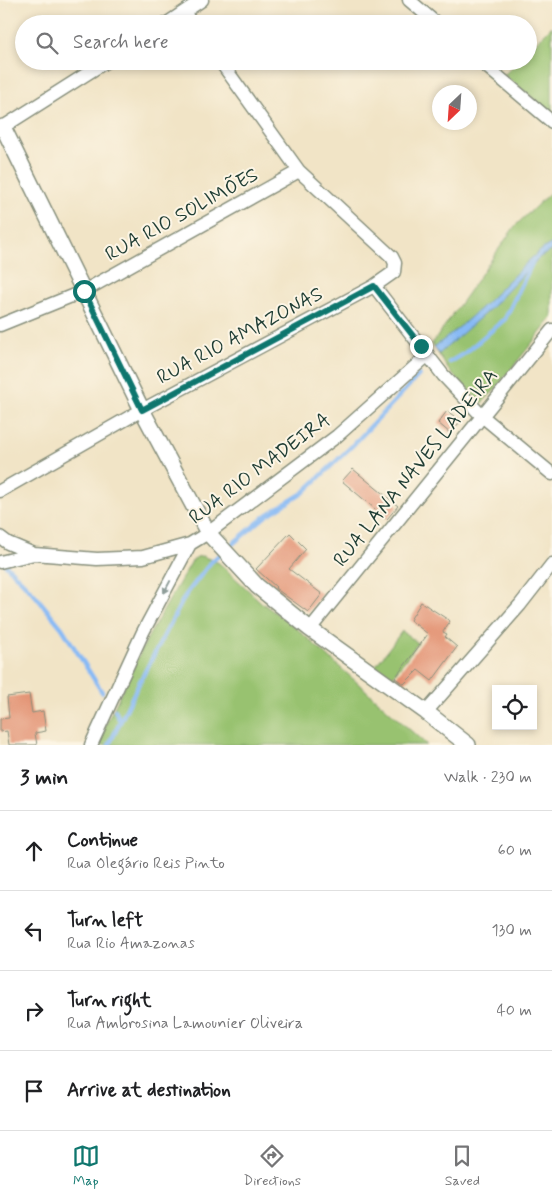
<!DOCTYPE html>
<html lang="en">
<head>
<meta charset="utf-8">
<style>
  :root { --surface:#fff; --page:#f6f6f6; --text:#202124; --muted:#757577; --line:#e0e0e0; --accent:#0f766e }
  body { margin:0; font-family:Mynerve,sans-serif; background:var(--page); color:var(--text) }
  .controls { position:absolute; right:15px; bottom:15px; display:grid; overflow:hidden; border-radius:0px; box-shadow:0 2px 8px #0003 }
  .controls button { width:45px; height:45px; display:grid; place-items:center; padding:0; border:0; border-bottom:1px solid var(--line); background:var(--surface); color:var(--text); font:25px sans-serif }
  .compass { position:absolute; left:432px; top:85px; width:45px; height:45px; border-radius:50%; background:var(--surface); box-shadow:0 2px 8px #0003; rotate:205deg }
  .stop { position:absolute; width:15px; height:15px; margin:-11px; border:4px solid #0f766e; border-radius:50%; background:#fff }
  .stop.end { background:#0f766e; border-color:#fff; box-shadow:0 1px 5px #0008 }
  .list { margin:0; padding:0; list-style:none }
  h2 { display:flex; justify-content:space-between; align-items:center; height:65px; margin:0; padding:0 20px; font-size:21px }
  h2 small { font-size:16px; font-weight:400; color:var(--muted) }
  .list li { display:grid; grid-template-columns:32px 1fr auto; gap:15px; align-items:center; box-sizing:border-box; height:80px; padding:0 20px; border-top:1px solid var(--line) }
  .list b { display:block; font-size:19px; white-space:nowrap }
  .list p { margin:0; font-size:16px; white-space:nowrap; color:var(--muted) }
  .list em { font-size:16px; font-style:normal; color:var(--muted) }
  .icon { flex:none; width:28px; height:28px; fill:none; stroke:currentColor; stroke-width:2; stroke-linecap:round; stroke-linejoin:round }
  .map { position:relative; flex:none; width:552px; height:745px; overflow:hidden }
  .search { position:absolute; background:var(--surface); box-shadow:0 2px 8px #0003; left:15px; right:15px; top:15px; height:55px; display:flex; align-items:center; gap:12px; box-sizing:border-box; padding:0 18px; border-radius:28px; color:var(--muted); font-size:19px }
  .sheet { height:385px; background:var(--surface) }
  nav { display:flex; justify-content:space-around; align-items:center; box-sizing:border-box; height:70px; border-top:1px solid var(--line); background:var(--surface); font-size:14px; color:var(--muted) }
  nav a { display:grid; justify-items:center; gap:2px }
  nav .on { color:var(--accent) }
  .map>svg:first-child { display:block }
  .green { fill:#98c26f; stroke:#5c8052 }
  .water { fill:#87baf5; stroke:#537c94 }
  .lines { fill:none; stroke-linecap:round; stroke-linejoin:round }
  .stream { stroke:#87baf5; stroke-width:4.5 }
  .building { fill:#e39373 }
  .minor-casing { stroke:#88907d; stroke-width:15 }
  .tertiary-casing { stroke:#88907d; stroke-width:18 }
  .minor { stroke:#fff; stroke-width:12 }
  .tertiary { stroke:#fff; stroke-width:15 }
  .oneway { fill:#8f9e9a }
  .route { stroke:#0f766e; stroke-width:6 }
  .labels { text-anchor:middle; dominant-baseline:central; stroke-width:4; stroke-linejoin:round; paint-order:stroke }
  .street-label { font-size:20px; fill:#1f3d34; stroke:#fcf5e5 }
</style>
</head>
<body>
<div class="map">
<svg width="552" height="745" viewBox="0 0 552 745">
  <rect width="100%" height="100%" fill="#fcf5e5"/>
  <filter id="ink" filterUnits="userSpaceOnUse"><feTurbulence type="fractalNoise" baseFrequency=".02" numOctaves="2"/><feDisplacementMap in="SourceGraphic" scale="10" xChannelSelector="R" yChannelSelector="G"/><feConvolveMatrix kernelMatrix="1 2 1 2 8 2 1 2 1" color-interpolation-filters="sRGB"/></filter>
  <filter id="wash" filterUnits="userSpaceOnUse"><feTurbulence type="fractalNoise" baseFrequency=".0096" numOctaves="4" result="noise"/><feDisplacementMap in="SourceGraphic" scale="20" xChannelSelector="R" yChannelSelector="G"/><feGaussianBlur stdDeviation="1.12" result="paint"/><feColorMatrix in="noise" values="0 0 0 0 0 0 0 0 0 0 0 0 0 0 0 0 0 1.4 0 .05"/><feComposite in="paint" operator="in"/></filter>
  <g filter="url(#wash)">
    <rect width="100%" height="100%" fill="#f1e4c6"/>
    <path class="green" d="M552 26V113L504 75 518 61H528V51Z
      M552 191V318L492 393 482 403 450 372 432 344 515 226Z
      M202 556 219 563 262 603 295 627 427 745H96L148 637 192 561 197 557Z
      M402 631 418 643 390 680 374 668Z"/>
    <path class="water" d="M552 243V250L540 257 491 308 439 354 434 347C460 328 484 306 506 283 522 268 533 254 552 243Z"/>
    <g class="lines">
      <path class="stream" d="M450 362 465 353 505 319 532 263
        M4 563 34 594 62 628 102 692
        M115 710 120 721
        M109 745 139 683 185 596 211 562 267 515 303 493 353 445 419 375"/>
    </g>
    <g id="blocks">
      <path class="building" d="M447 411 461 421 450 433 438 423Z
        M353 469 398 506 387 519 342 481Z
        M290 533 306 549 289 569 322 594 308 612 275 588 276 587 256 569Z
        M421 602 450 621 443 632 447 634 445 637 457 647 432 681 418 670 404 684 395 678 428 634 410 620Z
        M29 694 32 713 43 711 46 731 35 733 37 745H9L7 731 0 732V719L9 718 7 697Z"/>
    </g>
  </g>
  <g filter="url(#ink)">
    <use href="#blocks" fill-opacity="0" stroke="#88907d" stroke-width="1"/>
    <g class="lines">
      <g class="minor-casing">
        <path id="minor" d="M409 0 437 24
          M184 12 192 24
          M166 24 202 0
          M480 61 552 122
          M3 127 107 61
          M374 286 443 375 482 416 552 474
          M0 325 84 291 299 171
          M0 491 142 410 374 286 394 272 395 263 392 257 299 171 220 61
          M0 537 8 543 34 554
          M0 562 34 554 97 559 143 557 190 544 208 533 337 436 428 355
          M310 629 552 330
          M426 712 520 605 552 564
          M91 745 143 632 190 544"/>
      </g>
      <g class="tertiary-casing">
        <path id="tertiary" d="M0 129 3 127 142 410 208 533 257 586 310 629 426 712 468 745"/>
      </g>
      <use href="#minor" class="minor"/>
      <use href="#tertiary" class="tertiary"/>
    </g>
    <defs><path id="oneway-solid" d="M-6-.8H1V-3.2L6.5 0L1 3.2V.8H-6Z" transform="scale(1.25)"/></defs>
    <use class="oneway" href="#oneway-solid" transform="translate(167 587) rotate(118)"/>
  </g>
  <g class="lines" filter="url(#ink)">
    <path class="route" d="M84 291 142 410 374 286 421 346"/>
  </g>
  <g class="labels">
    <g class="street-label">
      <text transform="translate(182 215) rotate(-29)">RUA RIO SOLIMÕES</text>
      <text transform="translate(240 336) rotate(-28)">RUA RIO AMAZONAS</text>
      <text transform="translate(416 468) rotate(-51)">RUA LANA NAVES LADEIRA</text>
      <text transform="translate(260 469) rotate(-37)">RUA RIO MADEIRA</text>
    </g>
  </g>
</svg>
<div class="controls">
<button><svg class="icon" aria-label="locate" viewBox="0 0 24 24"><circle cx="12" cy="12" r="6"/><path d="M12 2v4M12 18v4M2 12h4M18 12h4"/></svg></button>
</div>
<svg class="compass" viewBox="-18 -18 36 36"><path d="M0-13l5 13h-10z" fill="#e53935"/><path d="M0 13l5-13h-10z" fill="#757577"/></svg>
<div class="stop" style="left:84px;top:291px"></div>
<div class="stop end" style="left:421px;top:346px"></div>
<div class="search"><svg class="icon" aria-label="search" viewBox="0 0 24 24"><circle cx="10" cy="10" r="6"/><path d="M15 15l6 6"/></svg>Search here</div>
</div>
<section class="sheet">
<h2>3 min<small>Walk · 230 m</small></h2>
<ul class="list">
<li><svg class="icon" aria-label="ahead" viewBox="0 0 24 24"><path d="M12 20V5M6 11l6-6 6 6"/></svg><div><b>Continue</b><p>Rua Olegário Reis Pinto</p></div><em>60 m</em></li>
<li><svg class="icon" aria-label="left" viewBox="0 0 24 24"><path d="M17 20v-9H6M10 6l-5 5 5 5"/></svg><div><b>Turn left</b><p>Rua Rio Amazonas</p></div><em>130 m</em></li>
<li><svg class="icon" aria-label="right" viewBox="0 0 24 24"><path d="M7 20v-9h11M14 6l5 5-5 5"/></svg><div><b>Turn right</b><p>Rua Ambrosina Lamounier Oliveira</p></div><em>40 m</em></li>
<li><svg class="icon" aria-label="arrive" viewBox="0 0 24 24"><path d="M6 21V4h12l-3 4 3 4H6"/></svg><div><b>Arrive at destination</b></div></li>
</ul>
</section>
<nav>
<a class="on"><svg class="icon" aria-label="map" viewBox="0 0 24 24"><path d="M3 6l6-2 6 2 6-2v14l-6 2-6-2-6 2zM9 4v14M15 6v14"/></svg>Map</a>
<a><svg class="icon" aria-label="directions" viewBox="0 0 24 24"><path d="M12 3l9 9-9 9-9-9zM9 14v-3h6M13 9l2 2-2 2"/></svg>Directions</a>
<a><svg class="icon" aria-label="saved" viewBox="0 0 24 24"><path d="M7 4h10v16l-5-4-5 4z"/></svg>Saved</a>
</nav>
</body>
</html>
